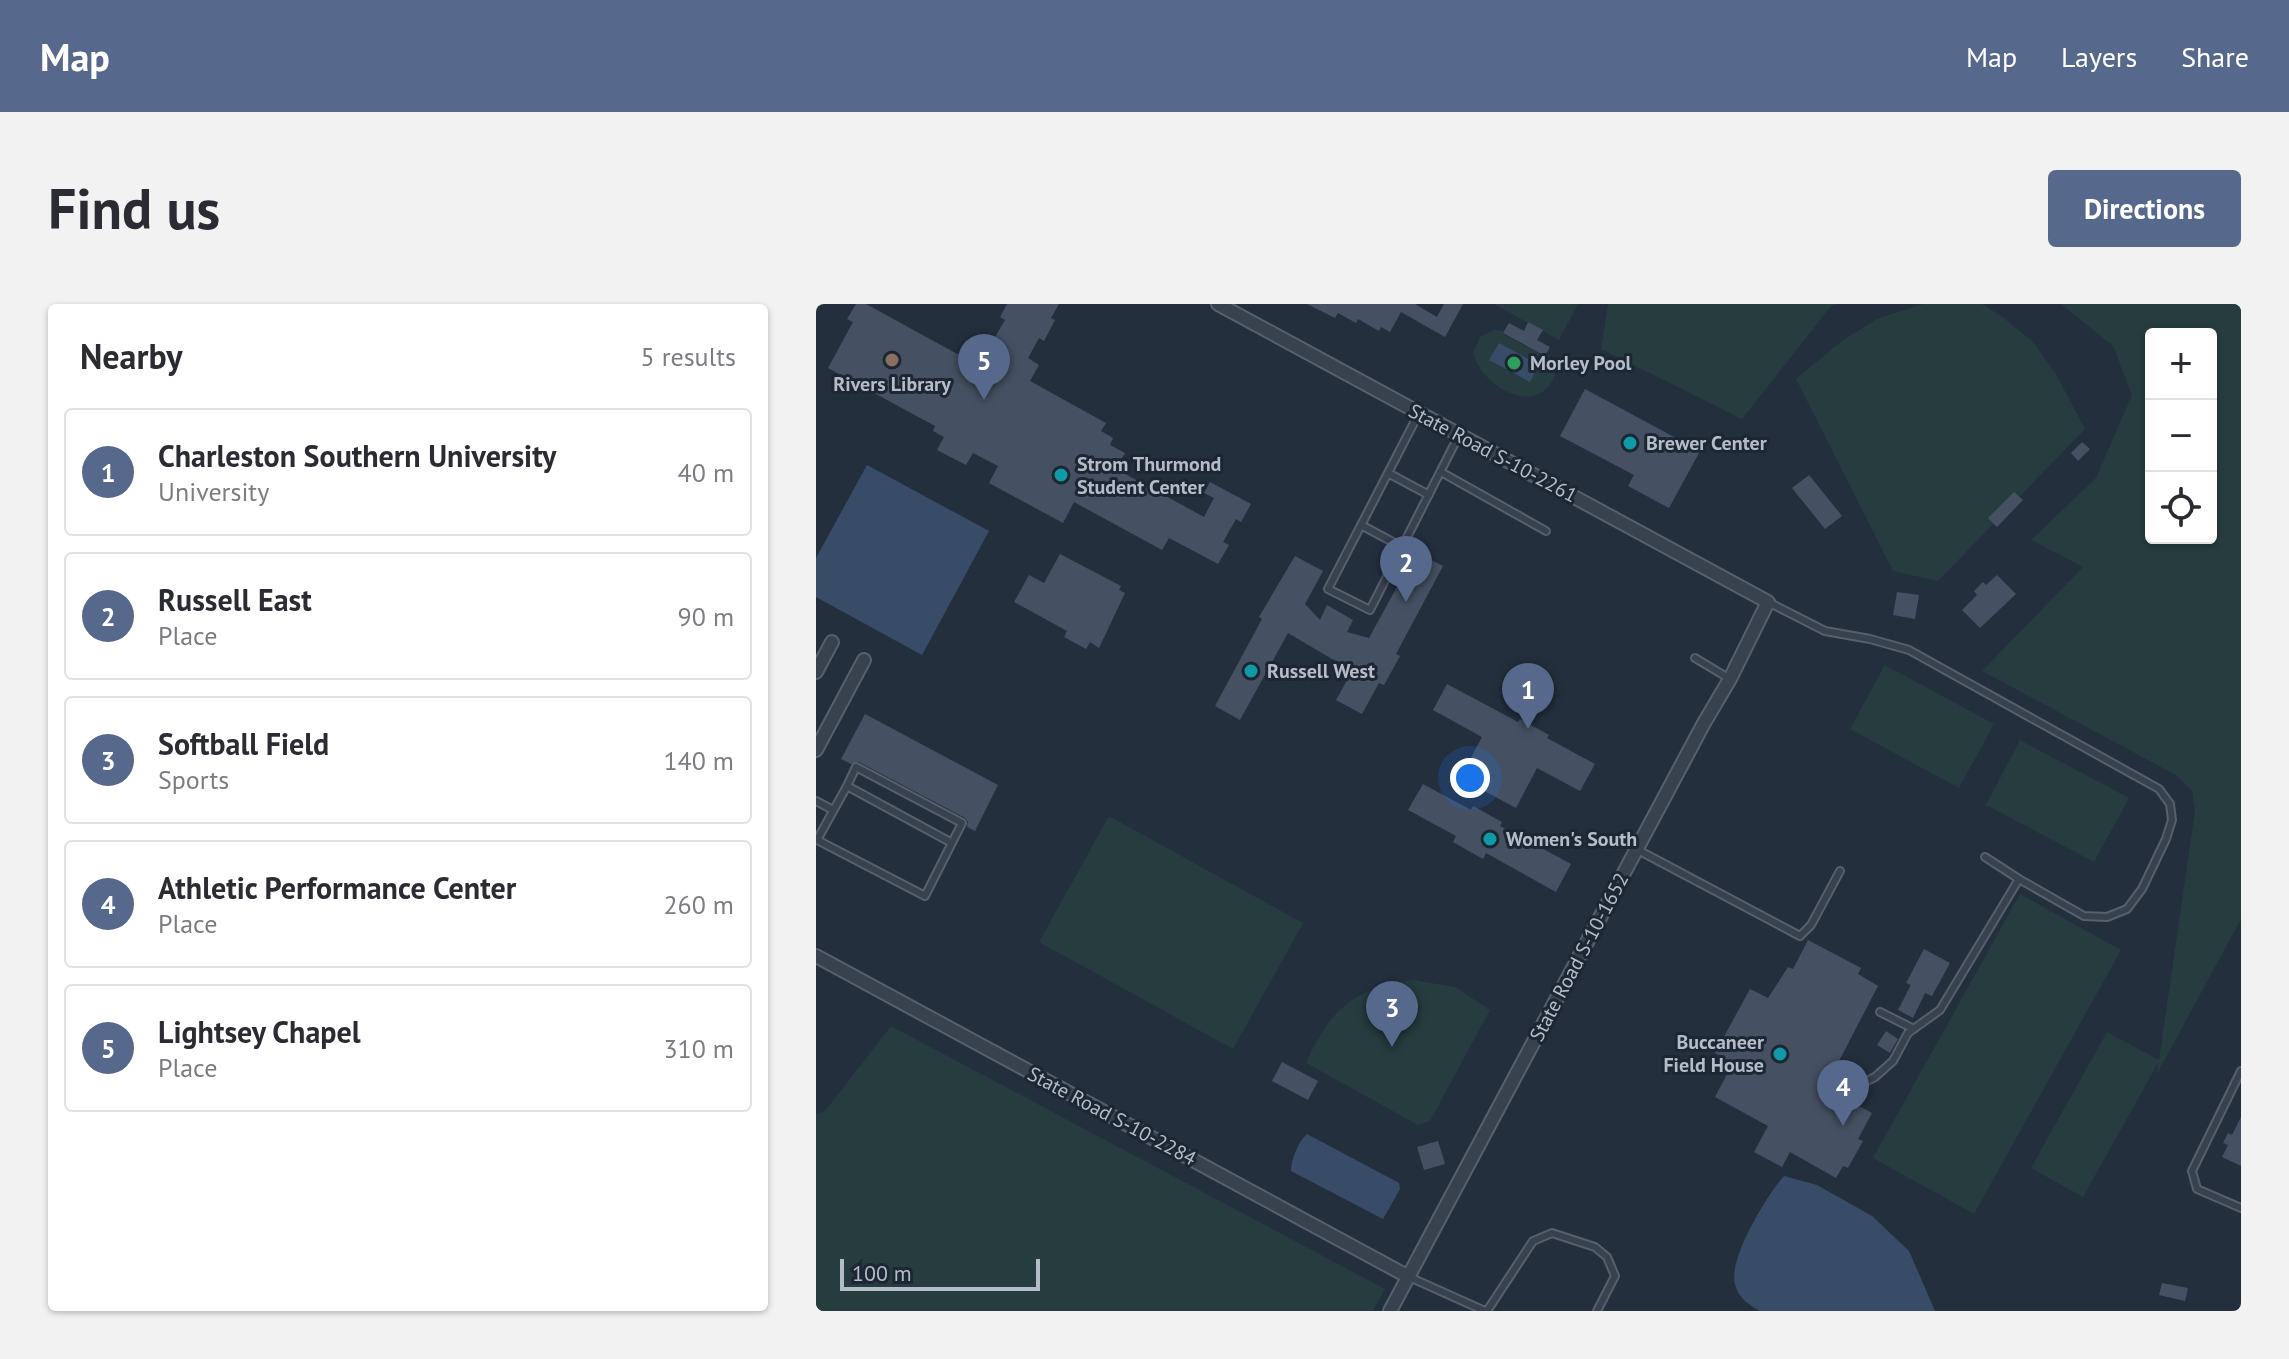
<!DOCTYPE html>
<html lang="en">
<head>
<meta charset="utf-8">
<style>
  :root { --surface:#fff; --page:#f2f2f3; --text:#2b2b33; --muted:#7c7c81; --line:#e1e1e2; --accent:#56698c }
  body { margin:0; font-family:"PT Sans",sans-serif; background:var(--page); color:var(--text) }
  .controls { position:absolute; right:24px; top:24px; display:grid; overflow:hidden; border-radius:8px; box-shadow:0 2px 6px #0004 }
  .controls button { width:72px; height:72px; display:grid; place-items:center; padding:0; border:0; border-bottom:2px solid var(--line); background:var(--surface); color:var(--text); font:40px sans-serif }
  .scale { position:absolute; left:24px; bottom:20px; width:200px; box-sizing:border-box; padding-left:8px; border:4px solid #b4bcc9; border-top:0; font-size:22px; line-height:28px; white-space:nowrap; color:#b4bcc9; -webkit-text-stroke:6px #1d2633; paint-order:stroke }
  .you { position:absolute; left:654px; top:474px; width:28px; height:28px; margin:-20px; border:6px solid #fff; border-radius:50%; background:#1a73e8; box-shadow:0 0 0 12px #1a73e833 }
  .badge { display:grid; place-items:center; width:52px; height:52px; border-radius:50%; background:var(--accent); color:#fff; font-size:26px; font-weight:700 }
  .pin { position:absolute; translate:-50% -66px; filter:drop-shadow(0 2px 4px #0008) }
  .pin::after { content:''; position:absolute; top:42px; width:28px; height:24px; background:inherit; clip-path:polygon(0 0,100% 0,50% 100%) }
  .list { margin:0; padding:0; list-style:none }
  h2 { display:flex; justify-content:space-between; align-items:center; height:104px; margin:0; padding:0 32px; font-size:34px }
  h2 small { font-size:26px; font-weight:400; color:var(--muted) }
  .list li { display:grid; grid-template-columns:52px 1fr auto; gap:24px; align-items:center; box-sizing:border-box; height:128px; margin:0 16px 16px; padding:0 16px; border:2px solid var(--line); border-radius:8px }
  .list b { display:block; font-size:30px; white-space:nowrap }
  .list p { margin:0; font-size:26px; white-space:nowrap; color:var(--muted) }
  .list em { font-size:26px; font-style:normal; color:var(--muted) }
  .icon { flex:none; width:44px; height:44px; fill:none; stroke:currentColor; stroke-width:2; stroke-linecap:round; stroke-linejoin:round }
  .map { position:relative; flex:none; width:1425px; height:1007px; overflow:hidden; border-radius:8px }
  header { display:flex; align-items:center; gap:48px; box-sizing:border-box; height:112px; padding:0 40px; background:var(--accent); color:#fff }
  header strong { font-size:38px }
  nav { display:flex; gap:44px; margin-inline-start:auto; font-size:28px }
  .intro { display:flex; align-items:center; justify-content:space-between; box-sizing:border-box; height:192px; padding:0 48px }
  h1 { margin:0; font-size:56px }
  .button { padding:20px 36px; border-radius:8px; background:var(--accent); color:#fff; font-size:28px; font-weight:700 }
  main { display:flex; gap:48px; padding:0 48px }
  aside { flex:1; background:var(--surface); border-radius:8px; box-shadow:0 2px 6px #0004 }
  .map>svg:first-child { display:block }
  .green { fill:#263c3f; fill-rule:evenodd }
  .water { fill:#394c67 }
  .building { fill:#455162 }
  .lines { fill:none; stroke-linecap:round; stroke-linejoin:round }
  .service-casing { stroke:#565f6c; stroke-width:10 }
  .minor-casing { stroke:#565f6c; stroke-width:16 }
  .service { stroke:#38414e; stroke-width:6 }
  .minor { stroke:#38414e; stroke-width:12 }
  .education-dot { fill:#8d6e63; stroke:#1d2633; stroke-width:3 }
  .leisure-dot { fill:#2e9e5b; stroke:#1d2633; stroke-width:3 }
  .culture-dot { fill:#0f9aa8; stroke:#1d2633; stroke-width:3 }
  .labels { text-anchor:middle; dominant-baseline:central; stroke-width:6; stroke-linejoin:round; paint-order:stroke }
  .poi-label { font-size:20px; font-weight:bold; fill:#b4bcc9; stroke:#1d2633; text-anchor:start }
  .street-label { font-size:20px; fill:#b4bcc9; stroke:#1d2633 }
</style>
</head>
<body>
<header>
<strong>Map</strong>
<nav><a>Map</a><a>Layers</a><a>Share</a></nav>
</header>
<div class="intro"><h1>Find us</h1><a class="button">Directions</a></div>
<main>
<aside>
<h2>Nearby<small>5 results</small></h2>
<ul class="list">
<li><span class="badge">1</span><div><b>Charleston Southern University</b><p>University</p></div><em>40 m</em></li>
<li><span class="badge">2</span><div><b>Russell East</b><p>Place</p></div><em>90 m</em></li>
<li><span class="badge">3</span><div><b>Softball Field</b><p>Sports</p></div><em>140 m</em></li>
<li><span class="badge">4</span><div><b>Athletic Performance Center</b><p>Place</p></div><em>260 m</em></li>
<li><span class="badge">5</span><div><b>Lightsey Chapel</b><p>Place</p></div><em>310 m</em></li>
</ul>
</aside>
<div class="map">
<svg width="1425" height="1007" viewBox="0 0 1425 1007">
  <rect width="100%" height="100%" fill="#242f3e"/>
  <path class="green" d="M678 0H762L743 36Z
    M792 0H1021L1015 2 926 115 785 45Z
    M1107 0H1166L1185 12 1216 37 1240 70 1269 125 1122 277 1077 267 980 75 1027 36 1061 15Z
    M1245 0H1425V615L1341 770 1342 759 1267 893 1215 864 1291 728 1343 756 1379 507 1376 487 1360 471 1166 367 1267 263 1215 236 1280 174 1316 91 1297 42ZM1335 30H1395V234H1335Z
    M678 26 688 27 687 30 728 52 733 50 739 71C723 114 667 85 657 49L664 33Z
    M1069 361 1178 420 1143 484 1034 425Z
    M1204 436 1313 494 1278 558 1170 501Z
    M293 512 487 619 417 745 223 638Z
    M1204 590 1305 646 1158 910 1057 854Z
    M597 676 639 683 674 706 614 817 602 821 490 759C514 706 537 684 597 676Z
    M75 722 569 985 557 1007H0V810L9 807Z"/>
  <path class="water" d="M683 39 723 61 714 78 673 56Z
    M51 161 173 227 106 351 0 293V254Z
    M491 830 583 879 584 885 567 915 475 867C475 856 482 838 491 830Z
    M968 872 1001 881 1056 912 1093 947 1119 1007H944C933 1001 922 994 919 980 912 955 951 891 968 872Z"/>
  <path class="building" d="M40 0H50L154 57 170 32 178 35 189 16 184 13 191 0H243L235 14 239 16 228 37 223 34 212 54 223 61 214 77 290 119 285 127 297 134 294 141 309 149 300 165 388 213 398 194 388 189 394 178 435 200 425 218 420 215 407 238 413 241 402 260 353 234 346 246 258 198 247 219 173 179 182 162 157 149 150 161 121 146 128 133 117 127 119 122 12 64 37 18 31 15Z
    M491 0H599L621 13 628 0H647L629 33 585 8 574 28 565 23 563 27 542 15 540 19 522 9 519 14Z
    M712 18 727 26 721 36 734 43 729 52 687 29 693 19 708 27Z
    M769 85 884 147 853 204 812 182 818 171 744 132Z
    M1266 138 1274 145 1262 157 1255 149Z
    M993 171 1026 212 1009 225 976 184Z
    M1198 188 1207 196 1181 223 1172 214Z
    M600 248 627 262 580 350 584 352 568 381 563 379 546 410 520 396 538 364 516 355 472 329 424 416 399 402 446 315 443 313 479 252 507 267 489 300 504 316 511 301 537 316 531 328 553 334Z
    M244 250 305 282 303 286 309 289 283 344 274 338 270 345 248 333 251 327 198 298 213 271 228 279Z
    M1181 271 1200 290 1164 324 1146 306 1161 291 1158 287 1167 278 1170 281Z
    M1081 288 1103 291 1099 315 1077 311Z
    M631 380 702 418 704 415 733 431 731 434 779 460 764 487 721 464 700 504 644 474 666 433 617 406Z
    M49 410 182 481 159 527 151 523 152 518 149 514 43 458 35 460 25 455Z
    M607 480 655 506 657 502 686 518 684 522 755 560 740 588 670 549 667 555 637 538 640 532 592 506Z
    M992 636 1045 664 1042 670 1062 682 1009 784 1056 809 1042 835 1047 837 1032 864 1027 862 1020 874 974 848 966 863 938 848 952 822 899 793 917 759 899 749 934 685 952 694 972 663 977 665Z
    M1108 645 1134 659 1116 692 1109 689 1097 714 1082 706 1095 681 1090 679Z
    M1070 727 1082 735 1074 749 1061 741Z
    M466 758 502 777 492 796 456 777Z
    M1425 813V862L1406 853 1412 841 1407 839 1412 829 1416 831Z
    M622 837 629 860 608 866 601 843Z
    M1346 979 1372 984 1369 997 1343 991Z"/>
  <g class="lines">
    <g class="service-casing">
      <path id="service" d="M603 109 512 285 554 306 643 131
        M625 168 730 227
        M572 169 613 191
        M545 221 586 243
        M952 298 1009 327 1054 335 1093 346 1343 485 1354 500 1356 516 1350 535 1326 585 1311 605 1291 613 1268 612 1203 575 1169 553
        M879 354 914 375
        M31 482 40 463 146 519 109 592 1 536 31 482 136 539
        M0 497 17 506
        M822 546 984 632 995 621 1024 567
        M1064 708 1098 725
        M1425 767 1376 867 1381 885 1425 904
        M1024 774 1043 781 1059 773 1077 757 1092 729 1124 706 1203 575
        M591 972 669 1007
        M671 1007 717 937 736 929 779 943 791 953 799 972 781 1007"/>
    </g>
    <g class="minor-casing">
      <path id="minor" d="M402 0 952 298 914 375 888 419 574 1007
        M0 368 16 338
        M0 446 48 356
        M0 652 591 972"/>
    </g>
    <use href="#service" class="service"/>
    <use href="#minor" class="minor"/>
  </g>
  <circle class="education-dot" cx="76" cy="56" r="8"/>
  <circle class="leisure-dot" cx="698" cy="59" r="8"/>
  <g class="culture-dot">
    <circle cx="814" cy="139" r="8"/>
    <circle cx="245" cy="171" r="8"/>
    <circle cx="435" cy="367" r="8"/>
    <circle cx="674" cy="535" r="8"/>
    <circle cx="964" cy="750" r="8"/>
  </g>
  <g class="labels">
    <g class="poi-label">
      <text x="714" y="59">Morley Pool</text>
      <text x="76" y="80" text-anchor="middle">Rivers Library</text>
      <text x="830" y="139">Brewer Center</text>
      <text x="261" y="160">Strom Thurmond<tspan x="261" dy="23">Student Center</tspan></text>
      <text x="451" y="367">Russell West</text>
      <text x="690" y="535">Women's South</text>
      <text x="948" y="738" text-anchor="end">Buccaneer<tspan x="948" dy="23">Field House</tspan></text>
    </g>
    <g class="street-label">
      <text transform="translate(677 149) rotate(28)">State Road S-10-2261</text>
      <text transform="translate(763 653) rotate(-62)">State Road S-10-1652</text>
      <text transform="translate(296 812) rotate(28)">State Road S-10-2284</text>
    </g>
  </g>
</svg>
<div class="controls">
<button>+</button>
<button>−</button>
<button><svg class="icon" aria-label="locate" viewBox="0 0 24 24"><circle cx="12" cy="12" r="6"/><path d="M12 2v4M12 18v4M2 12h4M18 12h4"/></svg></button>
</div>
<div class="scale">100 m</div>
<div class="you"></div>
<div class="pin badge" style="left:712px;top:425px">1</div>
<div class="pin badge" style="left:590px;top:298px">2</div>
<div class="pin badge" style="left:576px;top:743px">3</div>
<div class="pin badge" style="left:1027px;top:822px">4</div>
<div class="pin badge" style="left:168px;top:96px">5</div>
</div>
</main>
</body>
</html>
